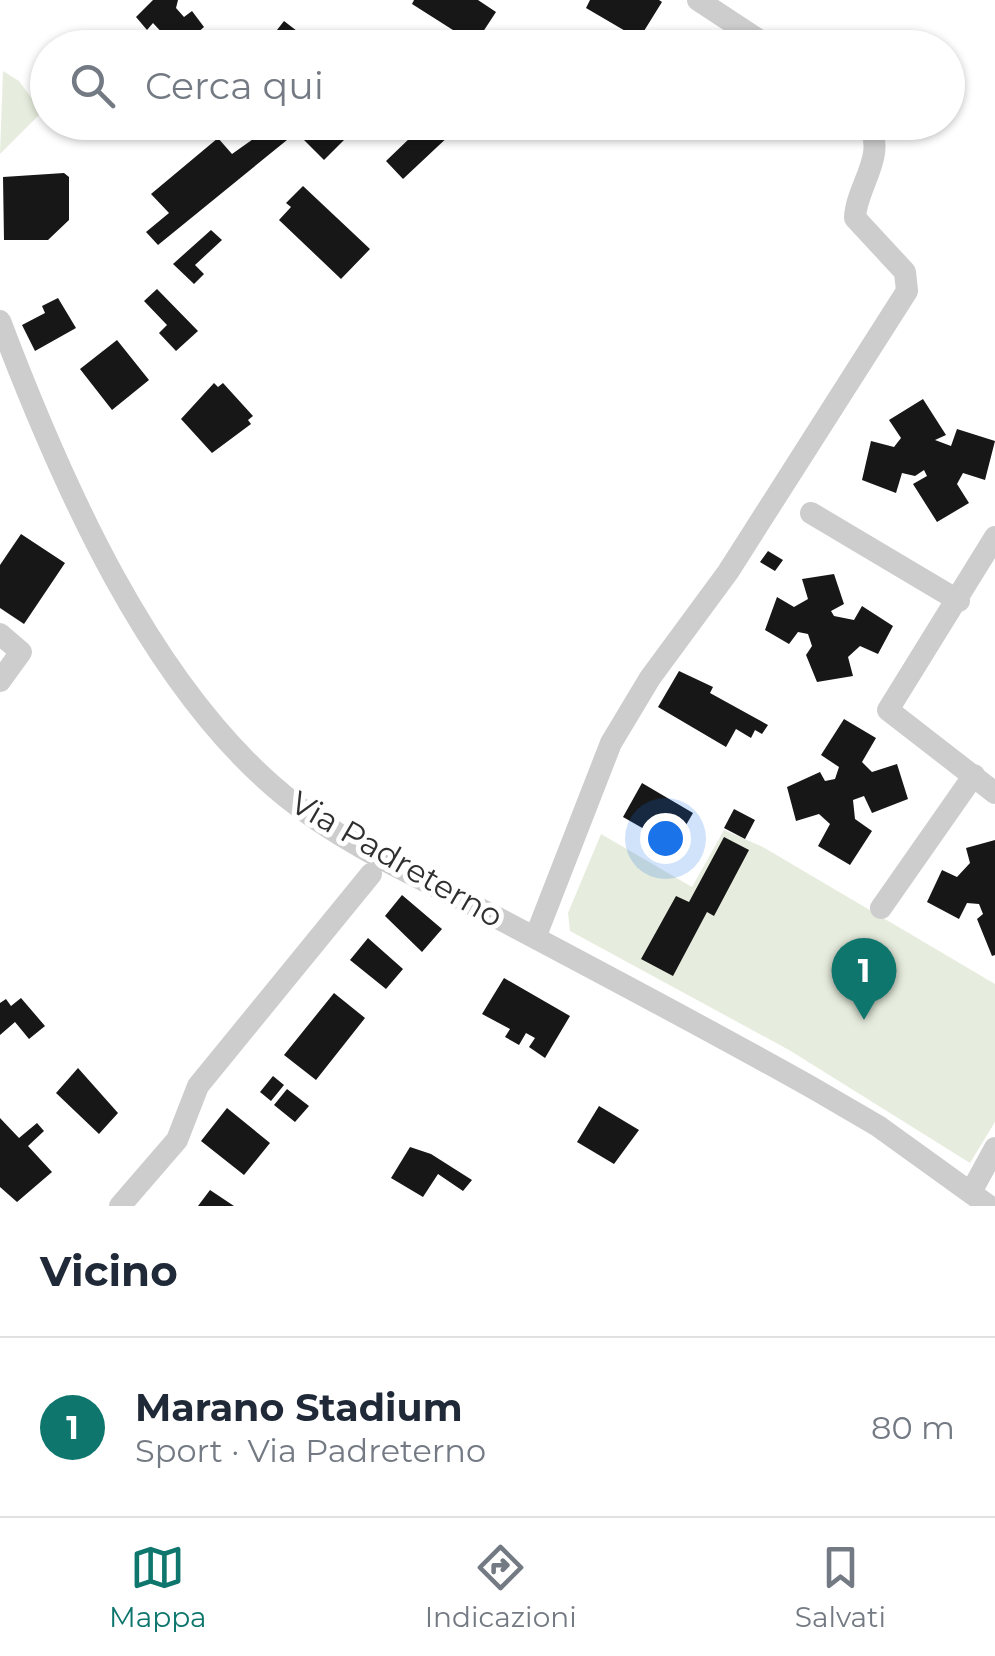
<!DOCTYPE html>
<html lang="it">
<head>
<meta charset="utf-8">
<style>
  :root { --surface:#fff; --page:#f2f2f3; --text:#1f2937; --muted:#747a83; --line:#e0e1e3; --accent:#0f766e }
  body { margin:0; font-family:Montserrat,sans-serif; background:var(--page); color:var(--text) }
  .you { position:absolute; left:665px; top:838px; width:35px; height:35px; margin:-25px; border:8px solid #fff; border-radius:50%; background:#1a73e8; box-shadow:0 0 0 15px #1a73e833 }
  .badge { display:grid; place-items:center; width:65px; height:65px; border-radius:50%; background:var(--accent); color:#fff; font-size:32px; font-weight:700 }
  .pin { position:absolute; translate:-50% -82px; filter:drop-shadow(0 2px 5px #0008) }
  .pin::after { content:''; position:absolute; top:52px; width:35px; height:30px; background:inherit; clip-path:polygon(0 0,100% 0,50% 100%) }
  .list { margin:0; padding:0; list-style:none }
  h2 { display:flex; justify-content:space-between; align-items:center; height:130px; margin:0; padding:0 40px; font-size:42px }
  h2 small { font-size:32px; font-weight:400; color:var(--muted) }
  .list li { display:grid; grid-template-columns:65px 1fr auto; gap:30px; align-items:center; box-sizing:border-box; height:180px; padding:0 40px; border-top:2px solid var(--line) }
  .list b { display:block; font-size:38px; white-space:nowrap }
  .list p { margin:0; font-size:32px; white-space:nowrap; color:var(--muted) }
  .list em { font-size:32px; font-style:normal; color:var(--muted) }
  .icon { flex:none; width:55px; height:55px; fill:none; stroke:currentColor; stroke-width:2; stroke-linecap:round; stroke-linejoin:round }
  .map { position:relative; flex:none; width:995px; height:1206px; overflow:hidden }
  .search { position:absolute; background:var(--surface); box-shadow:0 2px 8px #0004; left:30px; right:30px; top:30px; height:110px; display:flex; align-items:center; gap:25px; box-sizing:border-box; padding:0 35px; border-radius:55px; color:var(--muted); font-size:38px }
  .sheet { height:310px; background:var(--surface) }
  nav { display:flex; justify-content:space-around; align-items:center; box-sizing:border-box; height:140px; border-top:2px solid var(--line); background:var(--surface); font-size:28px; color:var(--muted) }
  nav a { display:grid; justify-items:center; gap:5px }
  nav .on { color:var(--accent) }
  .map>svg:first-child { display:block }
  .green { fill:#e7edde }
  .building { fill:#171717 }
  .lines { fill:none; stroke-linecap:round; stroke-linejoin:round }
  .street { stroke:#cdcdcd; stroke-width:22 }
  .labels { text-anchor:middle; dominant-baseline:central; stroke-width:10; stroke-linejoin:round; paint-order:stroke }
  .street-label { font-size:32px; fill:#303030; stroke:#fff }
</style>
</head>
<body>
<div class="map">
<svg width="995" height="1206" viewBox="0 0 995 1206">
  <rect width="100%" height="100%" fill="#fff"/>
  <path class="green" d="M3 71 19 81 42 112 0 154Z
    M724 830 763 847 995 984V1122L970 1163 789 1050 570 931 568 913 601 834 692 887Z"/>
  <path class="building" d="M153 0H178L176 8 184 17 192 11 204 27 180 48H168L162 40 166 37 153 23 147 30 136 17Z
    M414 0H478L496 12 475 44 412 4Z
    M590 0H659L662 2 639 39 586 8Z
    M284 21 319 48H281L270 39Z
    M277 122H298L282 135 287 140 158 245 146 232 169 213 151 194 218 138 232 154Z
    M303 122H340L351 133 324 160 294 130Z
    M399 122H442L452 133 403 179 386 161 412 136Z
    M64 173 69 177V220L48 240H4L3 177Z
    M303 186 370 249 341 279 279 220 291 207 286 203Z
    M211 230 222 240 195 265 204 274 194 284 173 264Z
    M157 289 198 331 176 351 159 333 167 325 144 301Z
    M58 298 76 328 35 351 22 325 45 313 42 306Z
    M117 340 149 380 112 410 80 369Z
    M214 383 218 387 223 383 253 416 248 420 251 424 212 453 181 419Z
    M923 399 946 435 935 440 951 446 957 429 995 441 985 480 963 473 957 484 969 503 937 522 913 484 927 476 924 470 915 476 902 473 896 493 862 480 871 441 894 447 901 438 889 420Z
    M21 534 65 563 24 624 0 608V565Z
    M768 551 783 560 775 571 760 562Z
    M834 574 844 604 831 611 834 616 854 620 862 606 893 626 878 654 860 646 848 657 853 676 817 682 806 655 812 646 808 634 798 632 789 644 765 630 777 597 794 607 808 599 802 579Z
    M679 671 713 687 710 693 768 725 762 734 755 730 751 738 736 729 726 747 658 707Z
    M844 719 876 738 862 762 872 772 897 764 908 799 872 813 864 796 853 800 855 819 872 831 850 865 818 846 830 824 819 814 796 821 787 787 820 772 825 781 835 779 839 767 821 755Z
    M642 783 693 813 674 846 623 817Z
    M734 809 755 820 745 839 724 828Z
    M724 837 749 850 714 916 707 912 673 976 641 959 676 896 689 902Z
    M995 840V955L992 956 977 919 983 914 979 904 967 903 959 919 927 902 942 870 957 877 970 863 966 848Z
    M402 895 442 929 422 952 385 916Z
    M368 938 403 969 386 989 350 960Z
    M504 978 570 1016 545 1058 529 1047 535 1038 526 1033 519 1045 505 1037 510 1029 482 1014Z
    M334 993 365 1018 316 1080 284 1055Z
    M21 998 45 1026 29 1039 15 1022 0 1035V1003L6 999 11 1006Z
    M78 1068 118 1113 99 1134 56 1093Z
    M273 1076 284 1085 271 1101 260 1092Z
    M287 1089 309 1106 295 1122 274 1105Z
    M599 1106 639 1130 614 1164 577 1142Z
    M227 1108 270 1143 244 1175 201 1141Z
    M0 1118 19 1138 37 1123 44 1131 28 1146 52 1172 17 1202 0 1187Z
    M410 1147 431 1154 472 1180 463 1191 438 1174 423 1197 391 1178Z
    M210 1190 234 1206H198Z"/>
  <g class="lines">
    <path class="street" d="M698 0 771 48
      M0 321C61 482 150 687 286 797 346 846 423 879 490 914 600 972 710 1030 818 1091L878 1126 989 1206
      M811 513 959 601
      M995 537 888 710 995 793
      M0 634 21 652 0 681
      M881 908 974 775
      M535 938 611 743 650 678 728 572 907 291 905 272 855 218C856 186 889 154 867 122
      M971 1192 995 1148
      M120 1206 177 1140 198 1086 371 874"/>
  </g>
  <g class="labels">
    <g class="street-label">
      <text transform="translate(397 859) rotate(30)">Via Padreterno</text>
    </g>
  </g>
</svg>
<div class="you"></div>
<div class="pin badge" style="left:864px;top:1020px">1</div>
<div class="search"><svg class="icon" aria-label="search" viewBox="0 0 24 24"><circle cx="10" cy="10" r="6"/><path d="M15 15l6 6"/></svg>Cerca qui</div>
</div>
<section class="sheet">
<h2>Vicino<small></small></h2>
<ul class="list">
<li><span class="badge">1</span><div><b>Marano Stadium</b><p>Sport · Via Padreterno</p></div><em>80 m</em></li>
</ul>
</section>
<nav>
<a class="on"><svg class="icon" aria-label="map" viewBox="0 0 24 24"><path d="M3 6l6-2 6 2 6-2v14l-6 2-6-2-6 2zM9 4v14M15 6v14"/></svg>Mappa</a>
<a><svg class="icon" aria-label="directions" viewBox="0 0 24 24"><path d="M12 3l9 9-9 9-9-9zM9 14v-3h6M13 9l2 2-2 2"/></svg>Indicazioni</a>
<a><svg class="icon" aria-label="saved" viewBox="0 0 24 24"><path d="M7 4h10v16l-5-4-5 4z"/></svg>Salvati</a>
</nav>
</body>
</html>
